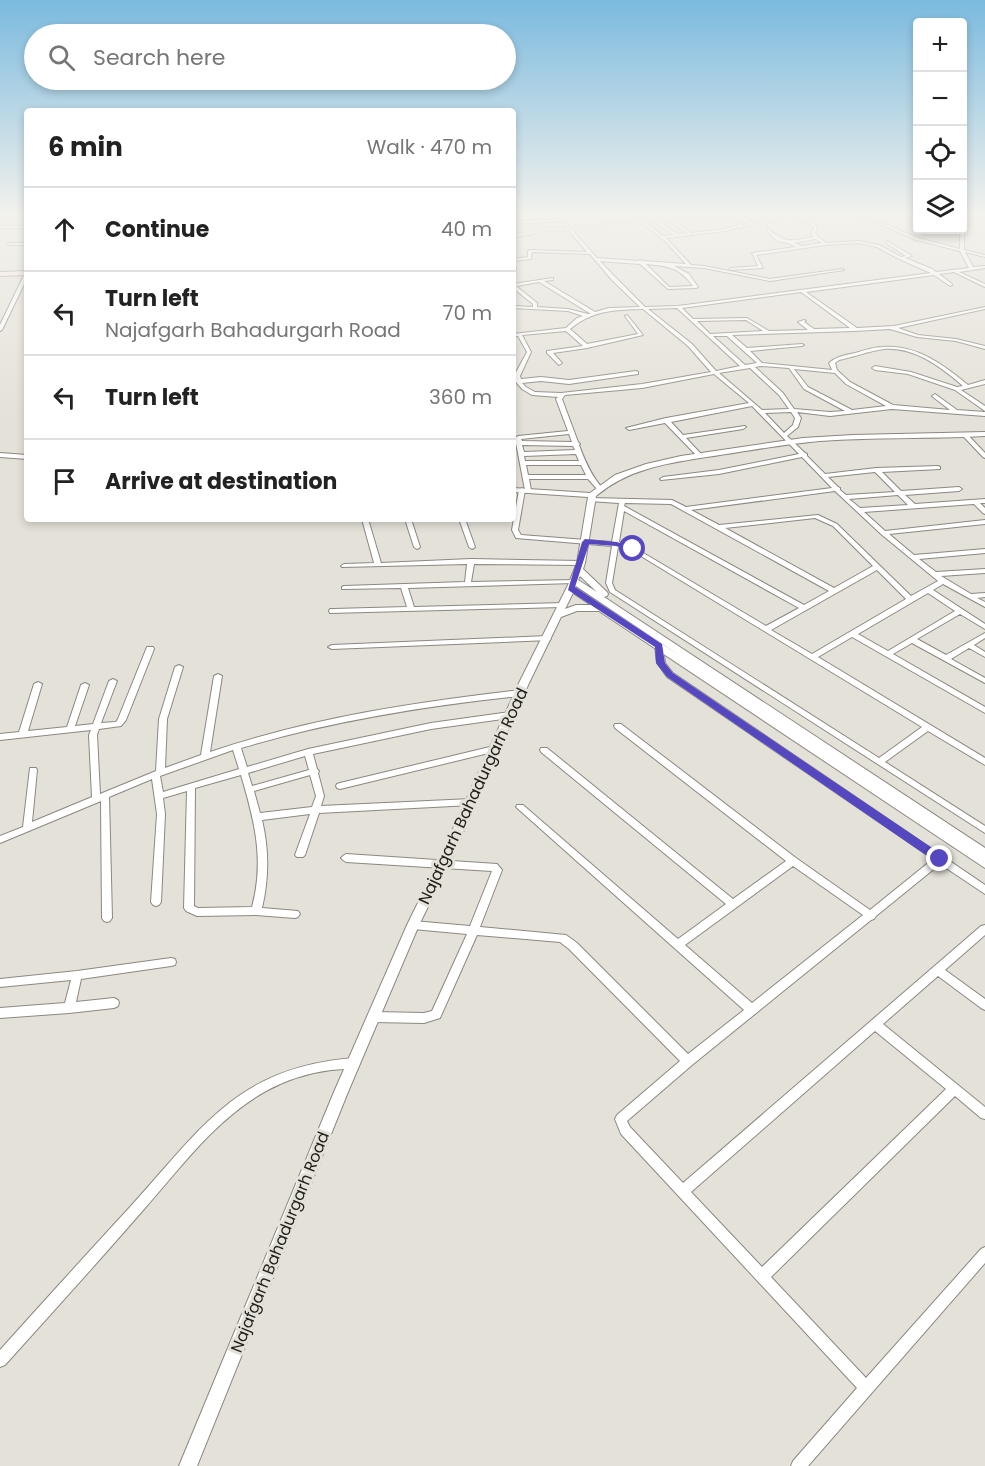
<!DOCTYPE html>
<html lang="en">
<head>
<meta charset="utf-8">
<style>
  :root { --surface:#fff; --page:#f6f6f6; --text:#222; --muted:#767676; --line:#e0e0e0 }
  body { margin:0; font-family:Poppins,sans-serif; background:var(--page); color:var(--text) }
  .controls { position:absolute; right:18px; top:18px; display:grid; overflow:hidden; border-radius:6px; box-shadow:0 3px 9px #0003 }
  .controls button { width:54px; height:54px; display:grid; place-items:center; padding:0; border:0; border-bottom:2px solid var(--line); background:var(--surface); color:var(--text); font:30px sans-serif }
  .stop { position:absolute; width:18px; height:18px; margin:-14px; border:4px solid #5547bf; border-radius:50%; background:#fff }
  .stop.end { background:#5547bf; border-color:#fff; box-shadow:0 2px 6px #0008 }
  .list { margin:0; padding:0; list-style:none }
  h2 { display:flex; justify-content:space-between; align-items:center; height:78px; margin:0; padding:0 24px; font-size:26px }
  h2 small { font-size:20px; font-weight:400; color:var(--muted) }
  .list li { display:grid; grid-template-columns:39px 1fr auto; gap:18px; align-items:center; box-sizing:border-box; height:84px; padding:0 24px; border-top:2px solid var(--line) }
  .list b { display:block; font-size:22px; white-space:nowrap }
  .list p { margin:0; font-size:20px; white-space:nowrap; color:var(--muted) }
  .list em { font-size:20px; font-style:normal; color:var(--muted) }
  .icon { flex:none; width:33px; height:33px; fill:none; stroke:currentColor; stroke-width:2; stroke-linecap:round; stroke-linejoin:round }
  .map { position:relative; flex:none; width:985px; height:1466px; overflow:hidden }
  .search { position:absolute; background:var(--surface); box-shadow:0 3px 9px #0003; left:24px; top:24px; width:492px; height:66px; display:flex; align-items:center; gap:15px; box-sizing:border-box; padding:0 21px; border-radius:33px; color:var(--muted); font-size:22px }
  .panel { position:absolute; background:var(--surface); box-shadow:0 3px 9px #0003; left:24px; top:108px; width:492px; height:414px; border-radius:6px }
  .map>svg:first-child { display:block }
  .lines { fill:none; stroke-linecap:round; stroke-linejoin:round }
  .minor-casing { stroke:#8b8880; stroke-width:2 }
  .tertiary-casing { stroke:#8b8880; stroke-width:2 }
  .secondary-casing { stroke:#8b8880; stroke-width:2 }
  .primary-casing { stroke:#c0c0bf; stroke-width:2 }
  .minor { fill:#fff; fill-rule:evenodd }
  .tertiary { fill:#fff; fill-rule:evenodd }
  .secondary { fill:#fbece7; fill-rule:evenodd }
  .primary { fill:#f7d8ce; fill-rule:evenodd }
  .route { fill:#5547bf }
  .labels { text-anchor:middle; dominant-baseline:central; stroke-width:6; stroke-linejoin:round; paint-order:stroke }
  .street-label { font-size:16px; fill:#1f1e1b; stroke:#e4e1d8 }
</style>
</head>
<body>
<div class="map">
<svg width="985" height="1466" viewBox="0 0 985 1466">
  <rect width="100%" height="100%" fill="#e4e1d8"/>
  <g class="lines">
    <g class="minor-casing">
      <path id="minor" d="M556 216H560L597 258 638 261 640 260 643 261 686 264 665 241 641 222V220H643L663 236 674 235 656 223V221H658L678 234 687 233 669 221V219H671L691 233 725 229 739 225 725 216H729L743 225 748 224 736 216H740L752 223V225L725 231 666 238 691 265 704 266 770 279 842 269 844 270 770 281 704 268 674 266 689 274 698 287 696 288 668 289 640 264 600 261 615 277 645 307 678 306 931 273 899 259 877 247 859 243 825 245 756 255 763 268 729 270 731 268 758 266 752 253 796 247 788 243 777 241 767 231V229H769C786 245 793 240 814 237L811 234 814 227 797 216H801L817 226 815 234 826 243 859 241 879 245 901 257 906 256 886 243 887 241 912 256 905 258 932 269 936 272 969 268 960 251 916 240 862 216H866L918 238 960 249V230H962V216H964V250L985 255V257L965 252 973 267 985 266V268L959 272 985 284V287L954 272 939 274 952 284V285L950 286 934 275 806 292 857 328 894 326 985 307V309L898 328 918 335 956 339 985 346V349L956 341 917 337 890 329 854 331 732 335 747 348 802 344 804 345 802 346 750 351 762 363 832 370 829 363C837 356 846 355 855 353 865 350 874 347 883 347 916 344 944 365 968 385L985 380V384L961 390 985 406V411L955 390 908 374 875 370 872 368 875 366 911 372 957 387 963 386C941 367 915 347 884 349 869 351 854 357 839 360L835 363 837 370 850 382 893 405 950 410 933 397 932 396 935 394 957 410 985 412V416L892 409 830 416 797 412 801 418 798 427 787 436 805 453 807 454V456L825 474 876 468 938 466 940 467V469L882 472 901 491 959 487 962 489 959 491 905 495 915 504 985 499V503H980L985 508V514L983 513 974 504 864 512 885 531 985 520V524L889 534 914 555 985 549V553L919 559 936 572 985 569V573L941 576 971 594 985 593V597L977 598 985 602V607L943 584 933 590 985 624V629L960 614 917 639 946 655 985 633V638L974 645 985 652V657L969 648 951 659 985 678V683L912 643 893 654 985 707V713L852 637 818 657 985 758V765L928 731 885 762 985 826V833L610 592 606 583 612 546 516 538 512 530 519 490 522 488 525 490 515 438 518 436 568 431 556 399 558 397 532 395 522 389 516 382 514 376 527 352 518 336H513V334L566 328 577 318 583 316 568 311 513 308V306L533 307V304L513 288V284L553 278V280L544 281 595 312 609 308 640 307 611 279 590 254 532 252 531 259 513 261V259L528 257V251L530 250 587 252 561 221 513 224V222L559 219ZM816 239 822 243 801 246 794 243ZM646 264C668 266 679 267 693 286L669 287ZM539 282 591 314H588L568 309 537 307V303L516 286ZM801 292 850 328 814 329 804 322 806 321 804 320 798 322 808 330 769 331 747 318 693 319 682 308ZM677 308 740 366 716 371 692 344 648 309ZM643 309 688 346 711 372 642 384 561 393 535 392 526 387 522 383 541 381 569 384 638 374V372L636 371 569 380 541 377 521 379 520 376 531 352 522 335 566 331 583 346 547 351V353L559 365 562 363 553 353 587 348 643 335 627 315 625 316 638 334 587 344 570 329C593 310 614 310 643 309ZM746 320 763 331 710 334 697 321ZM713 336H727L757 363 745 365ZM761 366 789 368 804 389 845 411 830 412 794 409 783 393 755 367ZM750 368 779 395 789 409 762 410 719 373ZM794 369 835 373 846 384 855 389 886 406 852 410 808 387ZM714 374 749 403 666 418 626 428 629 430 665 423 698 457 700 458 703 456 702 455 686 438 743 429 746 427 745 426 683 435 671 422 752 406 799 454 719 470 663 477 660 479 661 480 719 474 802 457 832 488 686 507 672 500 591 498 589 499V501L619 503 612 542 521 535 518 530 525 490 528 492 531 490 529 479H588L597 489H601L602 488C591 475 585 461 579 445L580 444 578 442 562 399 565 395 642 388ZM791 412 795 418 793 425 784 433 765 413ZM569 434 572 442 522 441 521 439ZM522 445 573 446 575 450 524 452ZM576 454 579 461H525L524 456ZM526 465H581L586 475H528ZM875 472 895 492 846 495 840 490V488L838 487 828 477ZM835 491 881 534 938 581 911 596 837 524 818 515 719 525 691 510ZM898 495 908 505 860 508 849 499ZM625 503 671 504 829 591 804 605 624 506ZM624 511 799 608 766 626 635 548 619 542ZM815 518 833 526 873 566 834 588 725 528ZM618 547 631 550 922 727 879 758 615 590 612 583ZM877 570 906 599 812 654 771 630ZM928 593 955 611 888 651 858 634Z
        M749 216H753L767 225 764 226Z
        M762 216H766L776 222 773 223Z
        M0 218H27V220H0Z
        M0 226H27V228H0Z
        M9 243H27V245H8Z
        M513 268H516V269L513 270Z
        M27 272V278L2 330 0 331V325L25 273Z
        M963 434H967L985 453V458L983 457 963 436Z
        M362 519H368L381 563 471 559 581 561 584 563 581 565 474 564 471 582 576 580 577 581 574 583 408 588 414 607 564 603 565 605 564 607H561L330 613 329 611 330 609H333L407 607 401 588 342 589V587L344 586 465 582 467 564 342 567 341 566 344 564 374 563Z
        M405 519H411L420 547 419 548 417 549 414 547Z
        M459 519H465L475 547 474 548 472 549 469 547Z
        M547 636H550L551 638 550 640 332 649 328 647 332 645Z
        M656 644H659L663 646 665 663 673 673 985 885V894L940 864 876 916 874 919 871 920 692 1065 627 1121 630 1127 683 1183 981 926 985 925V935L945 970 985 999V1010L981 1008 938 976 883 1024 985 1107V1119L981 1118 955 1096 771 1277 866 1378 981 1249 985 1247V1263L808 1466H791L793 1461 857 1388 621 1134 615 1119 617 1115 680 1061 569 949 560 942 477 935 440 1018 424 1023 374 1022 370 1020 369 1017 370 1014 374 1012 424 1013 432 1011 467 934 413 929 410 928 408 925 410 922 413 921 470 926 492 871 346 862 343 860 341 858 343 856 346 854 497 864 502 870 480 927 566 935 577 943 688 1054 744 1010 516 807 517 805H523L678 939 726 904 541 752 540 750 541 748H547L733 899 786 861 615 728 614 726 615 724H621L796 858 870 910 933 859 667 677 657 663 655 646ZM793 866 863 915 752 1003 685 945ZM875 1031 946 1089 762 1267 691 1192Z
        M147 647H153L154 649 126 720 121 726 99 729 97 735 100 794 156 771 159 719 175 667 179 665 183 667 167 719 165 768 201 755 214 676 218 674 222 676 210 752C310 718 415 702 520 690L524 693 520 696C425 706 332 721 241 748L247 767 308 749 431 723 510 712 514 715 510 718 431 729 313 754 317 769 319 771 318 773 324 796 321 806 471 799 474 800 475 802 474 804 471 805 319 813 305 855 303 857H297L295 855 310 814 262 820C269 849 269 878 262 908L298 911 300 914 298 917 295 918 256 915 197 916 186 911 184 908 187 791 163 798 165 814 161 902 159 905 156 906 153 905 151 902 157 814 152 779 109 797 112 918 110 921 107 922 104 921 102 918 101 801 0 843V836L23 827 30 768H36L37 770 32 822 92 797 89 735 91 730 0 740V734L19 732 34 684 38 682 42 684 28 731 67 727 81 685 85 683 89 685 75 726 93 724 109 681 113 679 117 681 101 723 116 722 118 719ZM233 750 239 769 163 792 160 776ZM305 756 309 770 252 786 248 773ZM241 775C254 819 265 860 252 907L198 908 194 906 195 788ZM310 775 316 796 312 807 260 813 254 791Z
        M494 746 497 747 498 749 497 751 340 789 337 788 336 786 337 784 340 783Z
        M171 958 175 959 176 962 175 965 171 966 81 979 76 1002 114 998 118 1000 119 1003 118 1006 114 1008 69 1013 0 1018V1008L65 1003 71 980 0 987V979L77 971Z
        M354 1058 358 1059 360 1063 358 1067C349 1069 340 1069 331 1070 308 1073 286 1080 266 1091 216 1119 182 1166 145 1208 99 1261 52 1313 5 1365L0 1367V1350C43 1302 86 1255 130 1207 202 1128 237 1067 354 1058Z"/>
    </g>
    <g class="tertiary-casing">
      <path id="tertiary" d="M985 432V436C930 439 875 437 820 441 786 444 753 450 720 455 676 462 631 466 596 496L585 563 583 569 607 592 608 594 607 596 604 597 985 848V868L599 611H577L561 617 529 683 450 862 419 925 348 1092 197 1466H179L334 1092 407 925 438 862 519 683 568 585 577 563 588 497 513 492V488L590 493 615 475 646 464 681 456 803 438 853 435ZM580 576 597 592 578 580ZM576 586 682 657 575 587ZM573 593 591 605H576L565 609Z
        M0 453 27 455V459L0 457Z"/>
    </g>
    <g class="secondary-casing">
      <path id="secondary" d="M540 226 542 229 534 234 513 238V234L530 232Z
        M27 271V275L0 276V272Z"/>
    </g>
    <g class="primary-casing">
      <path id="primary" d="M702 216H718L568 231 513 232V228L568 227Z
        M962 216H985V219L962 220Z"/>
    </g>
    <use href="#minor" class="minor"/>
    <use href="#tertiary" class="tertiary"/>
    <use href="#secondary" class="secondary"/>
    <use href="#primary" class="primary"/>
  </g>
  <linearGradient id="sky" x2="0" y2="1"><stop stop-color="#7bbade"/><stop offset="0.51" stop-color="#f3f2ed"/><stop offset="1" stop-color="#f3f2ed" stop-opacity="0"/></linearGradient>
  <rect width="985" height="421" fill="url(#sky)"/>
  <path class="route" d="M585 539 617 542 637 549 633 552 616 546 589 544 575 587 662 644 665 663 673 673 944 856V862H936L667 677 656 663 655 647 568 590 582 542Z"/>
  <g class="labels">
    <g class="street-label">
      <text transform="translate(473 796) rotate(-65)">Najafgarh Bahadurgarh Road</text>
      <text transform="translate(280 1242) rotate(-68)">Najafgarh Bahadurgarh Road</text>
    </g>
  </g>
</svg>
<div class="controls">
<button>+</button>
<button>−</button>
<button><svg class="icon" aria-label="locate" viewBox="0 0 24 24"><circle cx="12" cy="12" r="6"/><path d="M12 2v4M12 18v4M2 12h4M18 12h4"/></svg></button>
<button><svg class="icon" aria-label="layers" viewBox="0 0 24 24"><path d="M12 4l9 5-9 5-9-5zM3 14l9 5 9-5"/></svg></button>
</div>
<div class="stop" style="left:633px;top:549px"></div>
<div class="stop end" style="left:940px;top:859px"></div>
<div class="search"><svg class="icon" aria-label="search" viewBox="0 0 24 24"><circle cx="10" cy="10" r="6"/><path d="M15 15l6 6"/></svg>Search here</div>
<section class="panel">
<h2>6 min<small>Walk · 470 m</small></h2>
<ul class="list">
<li><svg class="icon" aria-label="ahead" viewBox="0 0 24 24"><path d="M12 20V5M6 11l6-6 6 6"/></svg><div><b>Continue</b></div><em>40 m</em></li>
<li><svg class="icon" aria-label="left" viewBox="0 0 24 24"><path d="M17 20v-9H6M10 6l-5 5 5 5"/></svg><div><b>Turn left</b><p>Najafgarh Bahadurgarh Road</p></div><em>70 m</em></li>
<li><svg class="icon" aria-label="left" viewBox="0 0 24 24"><path d="M17 20v-9H6M10 6l-5 5 5 5"/></svg><div><b>Turn left</b></div><em>360 m</em></li>
<li><svg class="icon" aria-label="arrive" viewBox="0 0 24 24"><path d="M6 21V4h12l-3 4 3 4H6"/></svg><div><b>Arrive at destination</b></div></li>
</ul>
</section>
</div>
</body>
</html>
